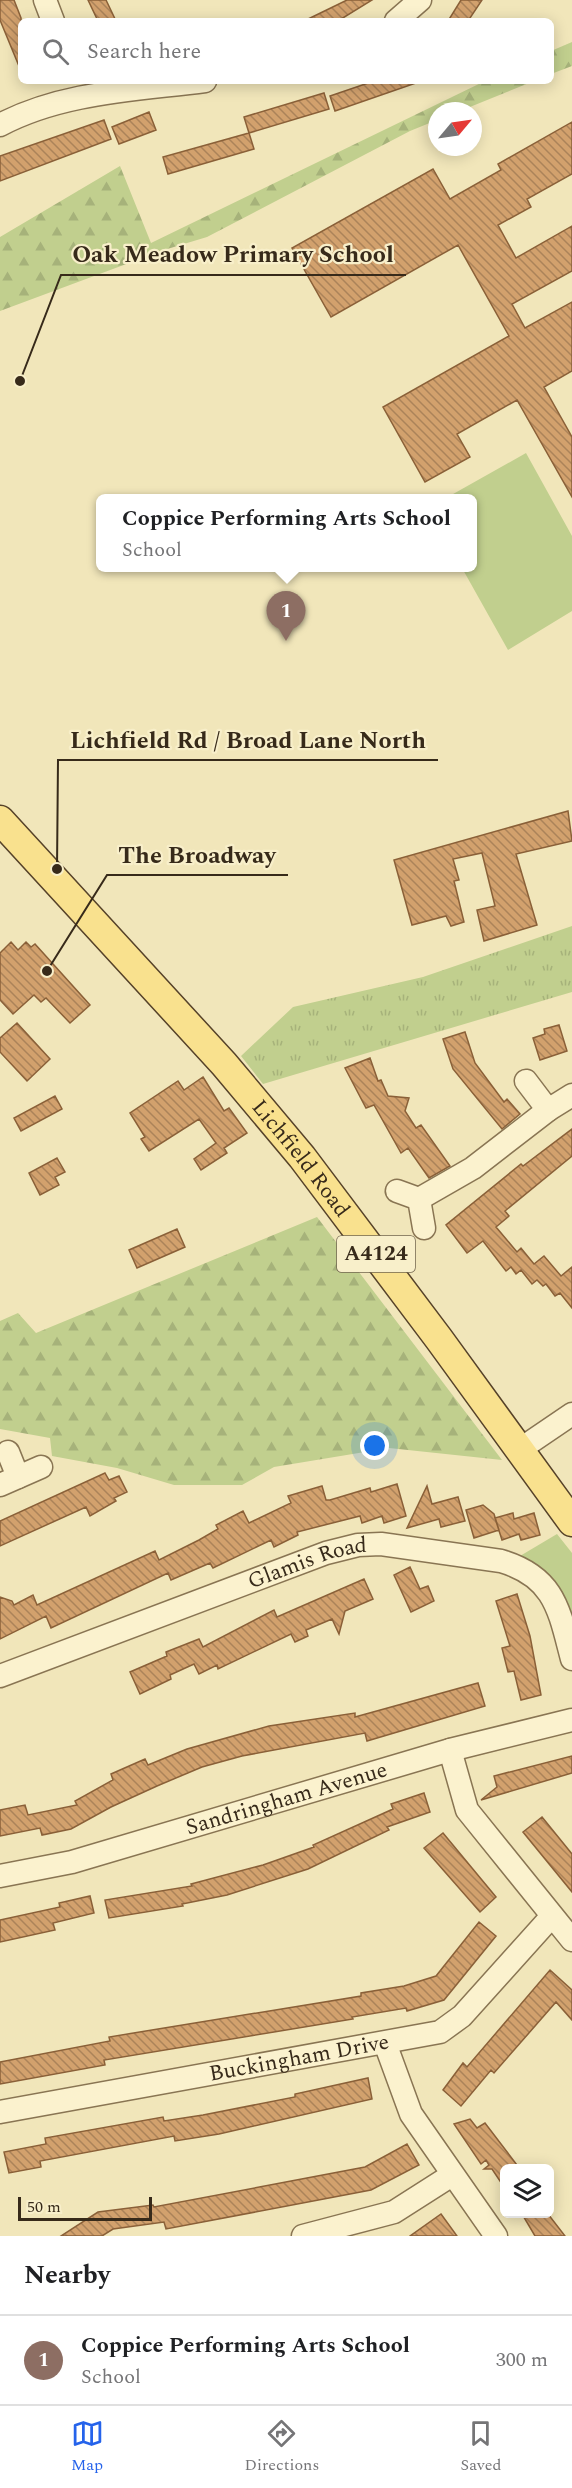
<!DOCTYPE html>
<html lang="en">
<head>
<meta charset="utf-8">
<style>
  :root { --surface:#fff; --page:#f2f2f2; --text:#202124; --muted:#757577; --line:#e0e0e0; --accent:#2563eb }
  body { margin:0; font-family:Spectral,serif; background:var(--page); color:var(--text) }
  .controls { position:absolute; right:18px; bottom:18px; display:grid; overflow:hidden; border-radius:9px; box-shadow:0 3px 15px #0003 }
  .controls button { width:54px; height:54px; display:grid; place-items:center; padding:0; border:0; border-bottom:2px solid var(--line); background:var(--surface); color:var(--text); font:30px sans-serif }
  .compass { position:absolute; left:428px; top:102px; width:54px; height:54px; border-radius:50%; background:var(--surface); box-shadow:0 3px 15px #0003; rotate:61deg }
  .scale { position:absolute; left:18px; bottom:15px; width:134px; box-sizing:border-box; padding-left:6px; border:3px solid #372a1a; border-top:0; font-size:16px; line-height:21px; white-space:nowrap; color:#372a1a; -webkit-text-stroke:4px #f8efca; paint-order:stroke }
  .you { position:absolute; left:375px; top:1446px; width:21px; height:21px; margin:-15px; border:4px solid #fff; border-radius:50%; background:#1a73e8; box-shadow:0 0 0 9px #1a73e833 }
  .badge { display:grid; place-items:center; width:39px; height:39px; border-radius:50%; background:var(--accent); color:#fff; font-size:20px; font-weight:700 }
  .pin { position:absolute; translate:-50% -50px; filter:drop-shadow(0 2px 3px #0008) }
  .pin::after { content:''; position:absolute; top:32px; width:21px; height:18px; background:inherit; clip-path:polygon(0 0,100% 0,50% 100%) }
  .popup { position:absolute; left:96px; top:494px; width:381px; height:78px; box-sizing:border-box; display:grid; place-content:center; border-radius:9px; background:var(--surface); filter:drop-shadow(0 2px 4px #0005); font-size:20px; white-space:nowrap; color:var(--muted) }
  .popup b { font-size:22px; color:var(--text) }
  .popup::after { content:''; position:absolute; left:50%; top:100%; margin-left:-12px; border:12px solid transparent; border-top-color:var(--surface) }
  .list { margin:0; padding:0; list-style:none }
  h2 { display:flex; justify-content:space-between; align-items:center; height:78px; margin:0; padding:0 24px; font-size:26px }
  h2 small { font-size:20px; font-weight:400; color:var(--muted) }
  .list li { display:grid; grid-template-columns:39px 1fr auto; gap:18px; align-items:center; box-sizing:border-box; height:90px; padding:0 24px; border-top:2px solid var(--line) }
  .list b { display:block; font-size:22px; white-space:nowrap }
  .list p { margin:0; font-size:20px; white-space:nowrap; color:var(--muted) }
  .list em { font-size:20px; font-style:normal; color:var(--muted) }
  .icon { flex:none; width:33px; height:33px; fill:none; stroke:currentColor; stroke-width:2; stroke-linecap:round; stroke-linejoin:round }
  .map { position:relative; flex:none; width:572px; height:2236px; overflow:hidden }
  .search { position:absolute; background:var(--surface); box-shadow:0 3px 15px #0003; left:18px; right:18px; top:18px; height:66px; display:flex; align-items:center; gap:15px; box-sizing:border-box; padding:0 21px; border-radius:9px; color:var(--muted); font-size:22px }
  .sheet { height:168px; background:var(--surface) }
  nav { display:flex; justify-content:space-around; align-items:center; box-sizing:border-box; height:84px; border-top:2px solid var(--line); background:var(--surface); font-size:16px; color:var(--muted) }
  nav a { display:grid; justify-items:center; gap:3px }
  nav .on { color:var(--accent) }
  .map>svg:first-child { display:block }
  .green { fill:#c1cf8e }
  .forest { fill:url(#forest-firs) }
  .park { fill:url(#park-tufts) }
  .building { fill:url(#building-back-hatch); stroke:#8a6038; stroke-width:1.5 }
  .lines { fill:none; stroke-linecap:round; stroke-linejoin:round }
  .minor-casing { stroke:#897553; stroke-width:25 }
  .major-casing { stroke:#564229; stroke-width:31 }
  .minor { stroke:#fbf2ce; stroke-width:22 }
  .major { stroke:#f9e18e; stroke-width:28 }
  .labels { text-anchor:middle; dominant-baseline:central; stroke-width:4.5; stroke-linejoin:round; paint-order:stroke }
  .shield { fill:#f8efca; stroke:#71654f; stroke-width:1.5 }
  .shield-label { font-size:21px; font-weight:bold; fill:#372a1a }
  .street-label { font-size:22px; fill:#372a1a; stroke:#f8efca }
  .leader { fill:none; stroke:#372a1a; stroke-width:2 }
  .callout-dot { fill:#372a1a; stroke:#f8efca; stroke-width:2 }
  .callout-label { font-size:24px; text-anchor:middle; font-weight:bold; fill:#372a1a; stroke:#f8efca; stroke-width:4.5; stroke-linejoin:round; paint-order:stroke }
</style>
</head>
<body>
<div class="map">
<svg width="572" height="2236" viewBox="0 0 572 2236">
  <defs>
    <pattern id="forest-firs" width="22" height="20" patternUnits="userSpaceOnUse" patternTransform="scale(1.5)"><rect width="22" height="20" fill="#c1cf8e"/><path d="M5 1l3.5 6h-7zM16 11l3.5 6h-7z" fill="#a6b27a"/></pattern>
    <pattern id="park-tufts" width="24" height="20" patternUnits="userSpaceOnUse" patternTransform="scale(1.5)"><rect width="24" height="20" fill="#c1cf8e"/><path d="M3 7l-1-3M5 7V3M7 7l1-3M15 17l-1-3M17 17v-4M19 17l1-3" fill="none" stroke="#a6b27a"/></pattern>
    <pattern id="building-back-hatch" width="6" height="6" patternUnits="userSpaceOnUse" patternTransform="scale(1.5)"><rect width="6" height="6" fill="#d2a16d"/><path d="M-1 5l2 2M0 0l6 6M5-1l2 2" fill="none" stroke="#ab8359"/></pattern>
  </defs>
  <rect width="100%" height="100%" fill="#f1e6ba"/>
  <path class="green" d="M526 453 572 536V611L508 650 462 568H472V498H446Z
    M557 1534 572 1553V1620C558 1588 552 1573 520 1556Z"/>
  <path class="forest" d="M572 42V66L551 74V51Z
    M485 81H534L460 111H437V120L410 131 207 237 164 250 0 311V237L120 166 151 243Z
    M317 1217 502 1460 389 1448 274 1467 242 1485H174L117 1468 52 1456 50 1438 0 1429V1321L18 1313 36 1333Z"/>
  <path class="park" d="M572 926V992L263 1084 241 1056 293 1007 423 977Z"/>
  <path class="building" d="M0 0H14L21 18V71L0 20Z
    M88 0H106L116 21H98Z
    M347 0H372L338 21H304Z
    M461 0H482L468 21H448Z
    M374 81H416V83L335 111 330 96Z
    M324 93 329 109 249 133 244 117Z
    M149 112 156 130 119 144 112 127Z
    M104 120 111 139 0 181V156Z
    M572 122V174L527 199 531 207 498 225 516 258 572 226V271L512 304 525 328 572 302V371L544 387 572 437V497L517 400 457 434 470 457 425 482 383 407 509 336 458 245 331 317 292 248 433 169 450 199 501 170 498 164Z
    M249 133 254 149 168 174 163 157Z
    M568 811 572 841 516 854 537 925 484 941 477 910 495 906 482 853 453 859 459 880 454 881 464 922 451 926 446 916 412 925 394 860Z
    M11 942 18 950 26 942 31 947 35 944 90 1005 70 1023 46 998 41 1002 34 995 13 1014 0 1000V953Z
    M17 1023 50 1059 27 1081 0 1052V1038Z
    M559 1025 567 1051 540 1060 533 1038 545 1034 544 1029Z
    M465 1032 475 1063 504 1102 507 1099 520 1114 502 1129 453 1069 443 1039Z
    M370 1058 378 1081 381 1080 388 1096 409 1098 405 1111 416 1128 421 1125 450 1166 429 1178 408 1148 401 1153 374 1105 366 1108 345 1068Z
    M203 1077 224 1111 229 1108 247 1133 224 1148 227 1153 201 1170 194 1159 216 1143 199 1119 149 1151 141 1139 145 1137 130 1113 178 1081 184 1090Z
    M55 1096 62 1109 21 1131 14 1118Z
    M572 1129V1156L505 1211 509 1216 496 1227 517 1252 521 1248 534 1264 544 1256 561 1276 572 1267V1308L560 1293 555 1296 546 1284 543 1286 537 1280 532 1284 521 1270 516 1274 511 1267 506 1271 483 1241 467 1253 446 1225 521 1164 523 1166Z
    M57 1158 65 1172 55 1177 59 1185 40 1195 29 1173Z
    M177 1229 185 1247 137 1268 129 1250Z
    M105 1473 109 1480 119 1476 127 1492 114 1498 116 1501 90 1516 86 1507 0 1546V1521Z
    M397 1484 406 1516 384 1523 382 1516 362 1523 360 1516 297 1532 298 1535 274 1547 271 1540 213 1568 210 1563 171 1580 168 1573 51 1628 46 1616 0 1639V1597L12 1601 14 1605 33 1595 37 1605 155 1551 159 1560 199 1540 218 1529 216 1525 243 1511 249 1523 291 1503 288 1496 322 1486 326 1500H330L370 1488 371 1492Z
    M427 1486 432 1504 458 1497 465 1521 441 1527 439 1519 407 1528Z
    M483 1505 494 1514 499 1530 474 1538 466 1510Z
    M513 1513 514 1519 534 1513 540 1535 521 1540 519 1534 502 1540 495 1518Z
    M410 1567 420 1589 428 1586 434 1601 411 1612 394 1575Z
    M364 1579 373 1599 345 1611 339 1634 332 1619 306 1630 308 1636 295 1642 291 1634 218 1669 217 1665 199 1674 194 1664 170 1675 171 1679 140 1694 130 1672 167 1656 166 1652 199 1639 203 1647 274 1610 277 1617Z
    M517 1594 530 1636 541 1695 521 1700 514 1671 508 1672 502 1648 510 1646 496 1601Z
    M478 1683 485 1706 367 1741 365 1733 242 1756 202 1767 157 1786 111 1807 71 1829 42 1835 40 1828 0 1836V1810L25 1805 28 1815 77 1805 75 1801 113 1780 111 1774 145 1759 148 1765 187 1749 269 1726 355 1713V1717Z
    M572 1756V1773L481 1800 497 1787 494 1776Z
    M424 1793 430 1812 387 1827 389 1830 308 1869 227 1895 182 1904 183 1906 109 1918 105 1900 192 1886 191 1884 263 1865 314 1847 313 1845 393 1809 391 1804Z
    M542 1817 572 1854V1892L523 1832Z
    M443 1833 496 1897 480 1912 424 1848Z
    M90 1896 94 1913 53 1923 55 1930 0 1942V1920L60 1907 59 1903Z
    M479 1922 496 1936 444 2000 407 2011 406 2008 352 2017 353 2019 104 2060 105 2065 0 2084V2062L110 2041 109 2037 361 1996V1993L404 1986 436 1976Z
    M550 1970 572 1990V2020L556 2002 494 2073 491 2070 461 2106 443 2090 463 2063 467 2067Z
    M368 2078 372 2099 219 2134 175 2141 174 2136 40 2161 41 2167 9 2173 4 2152 46 2144 45 2138 163 2117 164 2121 203 2115 295 2097V2094Z
    M470 2119 477 2128 485 2123 520 2169H504V2187L492 2169H484L489 2165 486 2160 481 2164 454 2124Z
    M407 2144 419 2165 371 2190 166 2229 164 2222 113 2229 102 2236H61L98 2212 153 2205 154 2207 365 2167Z
    M441 2214 457 2236H410Z
    M522 2214H548L565 2236H535Z"/>
  <g class="lines">
    <g class="minor-casing">
      <g id="minor">
        <path d="M45 0 53 21"/>
        <path d="M396 21 420 0"/>
        <path d="M0 125C62 92 136 90 205 81"/>
        <path d="M548 1110 572 1095"/>
        <path d="M397 1191 419 1199 424 1228"/>
        <path d="M419 1199 473 1168 548 1110 526 1081"/>
        <path d="M519 1450 572 1414"/>
        <path d="M8 1452 18 1477"/>
        <path d="M0 1485 41 1467"/>
        <path id="s1" d="M0 1676 326 1553 358 1545 381 1544 501 1561C555 1577 559 1610 572 1659"/>
        <path d="M450 1750 467 1810 572 1940"/>
        <path id="s2" d="M0 1876 72 1862 450 1750 572 1720"/>
        <path d="M385 2043 411 2114 496 2236"/>
        <path id="s3" d="M0 2112 440 2032 462 2016 551 1917"/>
        <path d="M303 2236 394 2212 452 2175"/>
      </g>
    </g>
    <g class="major-casing">
      <g id="major">
        <path id="s4" d="M0 820 224 1064 302 1157 439 1339 572 1522"/>
      </g>
    </g>
    <use href="#minor" class="minor"/>
    <use href="#major" class="major"/>
  </g>
  <g class="labels">
    <rect class="shield" x="337" y="1236" width="78" height="36" rx="4.5"/>
    <g class="shield-label">
      <text x="376" y="1254">A4124</text>
    </g>
    <g class="street-label">
      <text stroke="none"><textPath href="#s4" startOffset="453">Lichfield Road</textPath></text>
      <text stroke="none"><textPath href="#s1" startOffset="328">Glamis Road</textPath></text>
      <text stroke="none"><textPath href="#s2" startOffset="297">Sandringham Avenue</textPath></text>
      <text stroke="none"><textPath href="#s3" startOffset="304">Buckingham Drive</textPath></text>
    </g>
  </g>
  <path class="leader" d="M20 381L61 275H406M57 869L58 760H438M47 971L107 875H288"/>
  <g class="callout-dot">
    <circle cx="20" cy="381" r="6"/>
    <circle cx="57" cy="869" r="6"/>
    <circle cx="47" cy="971" r="6"/>
  </g>
  <g class="callout-label">
    <text x="233" y="262">Oak Meadow Primary School</text>
    <text x="248" y="748">Lichfield Rd / Broad Lane North</text>
    <text x="197" y="863">The Broadway</text>
  </g>
</svg>
<div class="controls">
<button><svg class="icon" aria-label="layers" viewBox="0 0 24 24"><path d="M12 4l9 5-9 5-9-5zM3 14l9 5 9-5"/></svg></button>
</div>
<svg class="compass" viewBox="-18 -18 36 36"><path d="M0-13l5 13h-10z" fill="#e53935"/><path d="M0 13l5-13h-10z" fill="#757577"/></svg>
<div class="scale">50 m</div>
<div class="you"></div>
<div class="pin badge" style="left:286px;top:641px;background:#8d6e63">1</div>
<div class="popup"><b>Coppice Performing Arts School</b>School</div>
<div class="search"><svg class="icon" aria-label="search" viewBox="0 0 24 24"><circle cx="10" cy="10" r="6"/><path d="M15 15l6 6"/></svg>Search here</div>
</div>
<section class="sheet">
<h2>Nearby<small></small></h2>
<ul class="list">
<li><span class="badge" style="background:#8d6e63">1</span><div><b>Coppice Performing Arts School</b><p>School</p></div><em>300 m</em></li>
</ul>
</section>
<nav>
<a class="on"><svg class="icon" aria-label="map" viewBox="0 0 24 24"><path d="M3 6l6-2 6 2 6-2v14l-6 2-6-2-6 2zM9 4v14M15 6v14"/></svg>Map</a>
<a><svg class="icon" aria-label="directions" viewBox="0 0 24 24"><path d="M12 3l9 9-9 9-9-9zM9 14v-3h6M13 9l2 2-2 2"/></svg>Directions</a>
<a><svg class="icon" aria-label="saved" viewBox="0 0 24 24"><path d="M7 4h10v16l-5-4-5 4z"/></svg>Saved</a>
</nav>
</body>
</html>
